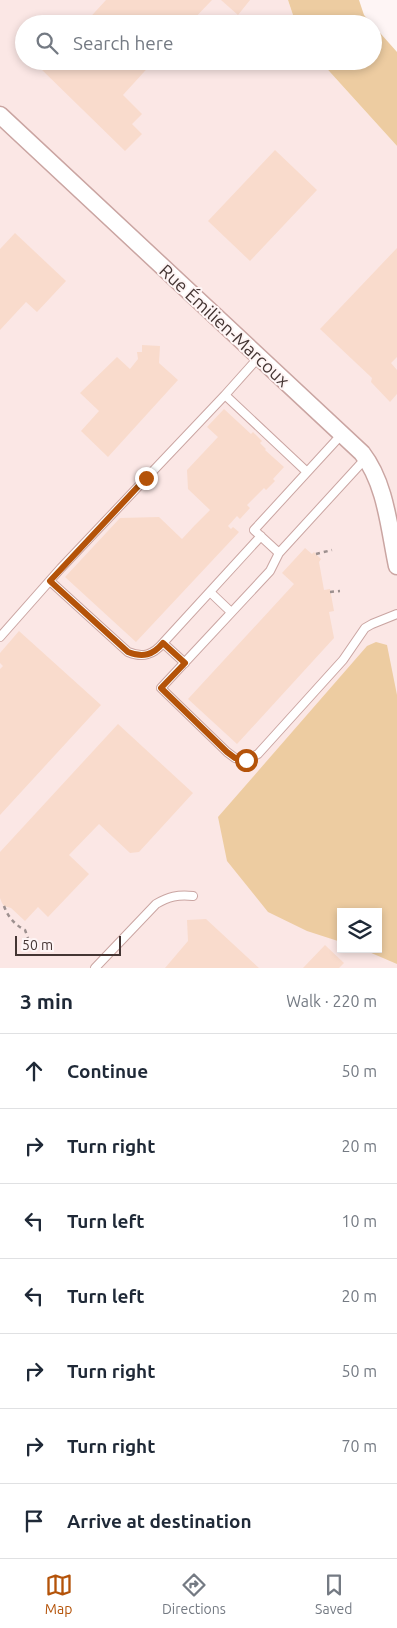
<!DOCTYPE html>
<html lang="en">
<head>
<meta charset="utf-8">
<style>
  :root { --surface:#fff; --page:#f2f2f3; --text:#1f2937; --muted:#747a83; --line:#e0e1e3; --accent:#b45309 }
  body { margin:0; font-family:Ubuntu,sans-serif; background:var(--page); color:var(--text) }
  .controls { position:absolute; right:15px; bottom:15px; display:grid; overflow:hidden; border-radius:0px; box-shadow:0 2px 8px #0003 }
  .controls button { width:45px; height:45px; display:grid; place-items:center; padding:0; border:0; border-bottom:1px solid var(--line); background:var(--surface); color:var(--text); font:25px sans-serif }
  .scale { position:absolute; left:15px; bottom:12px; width:106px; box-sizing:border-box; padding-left:5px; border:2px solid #443533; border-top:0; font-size:14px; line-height:18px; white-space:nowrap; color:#443533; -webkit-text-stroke:4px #fef5f5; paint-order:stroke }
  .stop { position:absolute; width:15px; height:15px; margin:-11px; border:4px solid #b45309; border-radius:50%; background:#fff }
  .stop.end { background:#b45309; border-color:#fff; box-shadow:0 1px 5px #0008 }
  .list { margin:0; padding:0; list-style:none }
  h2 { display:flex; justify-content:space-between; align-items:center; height:65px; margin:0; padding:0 20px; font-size:21px }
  h2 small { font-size:16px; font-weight:400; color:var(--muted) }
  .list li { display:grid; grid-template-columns:32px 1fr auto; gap:15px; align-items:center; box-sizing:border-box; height:75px; padding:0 20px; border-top:1px solid var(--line) }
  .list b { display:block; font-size:19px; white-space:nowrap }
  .list em { font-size:16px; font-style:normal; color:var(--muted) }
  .icon { flex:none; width:28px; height:28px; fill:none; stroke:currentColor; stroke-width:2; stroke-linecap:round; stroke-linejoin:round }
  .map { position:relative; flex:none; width:397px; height:968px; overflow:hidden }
  .search { position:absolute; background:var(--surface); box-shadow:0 2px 8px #0003; left:15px; right:15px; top:15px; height:55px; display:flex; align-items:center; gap:12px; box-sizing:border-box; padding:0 18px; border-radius:28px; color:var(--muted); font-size:19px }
  .sheet { height:590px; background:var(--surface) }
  nav { display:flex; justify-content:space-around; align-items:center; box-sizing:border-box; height:70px; border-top:1px solid var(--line); background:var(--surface); font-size:14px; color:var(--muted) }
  nav a { display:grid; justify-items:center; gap:2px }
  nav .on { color:var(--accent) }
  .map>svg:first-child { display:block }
  .built { fill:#fbe7e5; fill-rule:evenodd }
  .green { fill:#edcca1 }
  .building { fill:#f9dbcc }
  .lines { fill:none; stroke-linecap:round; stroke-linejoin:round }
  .lane-casing { stroke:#caa5a2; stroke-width:10 }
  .street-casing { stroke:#caa5a2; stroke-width:19 }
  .path { stroke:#9d908f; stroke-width:2.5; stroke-dasharray:4 4; stroke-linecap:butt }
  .lane { stroke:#fff; stroke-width:8 }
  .street { stroke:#fff; stroke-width:16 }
  .route { stroke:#b45309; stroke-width:6 }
  .labels { text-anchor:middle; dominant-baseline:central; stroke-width:4; stroke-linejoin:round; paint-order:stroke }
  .street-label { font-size:18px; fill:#443533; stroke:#fef5f5 }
</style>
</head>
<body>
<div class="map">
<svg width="397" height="968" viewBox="0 0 397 968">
  <rect width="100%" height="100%" fill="#fef5f5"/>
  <path class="built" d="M0 0H288L296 24H24V61H320L397 146V968H0ZM341 912H378V949H341Z"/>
  <path class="green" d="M288 0H359L364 15 372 24H296Z
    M373 25 397 52V146L320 61H373Z
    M376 642 387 645 397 695V964L362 949H378V912H341V942L307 931 268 912 227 861 218 817 367 646Z"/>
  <path class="building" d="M106 0H212L189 24H84Z
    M221 0H250L238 15Z
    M47 61H154L123 95 142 114 132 124 142 134 125 151 40 68Z
    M275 150 317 190 250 261 208 221Z
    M15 233 66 281 37 312 26 302 0 330V249Z
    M397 248V357L391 363 397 370V394L390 402 371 382 372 378 320 329Z
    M142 345 160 346 159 363 178 380 108 457 81 431 99 411 80 393 117 357 130 369 138 359 137 352H142Z
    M224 409 251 434 253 432 262 441 260 443 266 449 265 450 284 467 273 479 275 481 266 490 264 488 247 505 250 508 240 519 237 516 228 526 231 529 233 527 239 532 136 642 65 577 120 518 159 517 182 539 195 525 210 510 188 489 187 470 218 437 207 427Z
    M305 548 312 554 314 552 321 559 319 562 324 590 330 589 334 611 329 612 334 638 237 744 188 699 294 584 282 573Z
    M19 631 101 705 0 815V669L3 666 0 663V653Z
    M118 724 193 793 139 852 130 853 99 824 69 855 89 874 48 917 38 907 25 921 11 908 4 906 2 903 0 898V852Z
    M206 919 259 968H165L188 941 187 920Z
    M325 945 344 963 339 968H303Z"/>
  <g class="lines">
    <g class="lane-casing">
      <path id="lane" d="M259 357 225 395 307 472
        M366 458 279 553 270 571 161 688 227 752 235 758 246 760 258 754 343 660 365 628 372 624 397 614
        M279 553 254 530 342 434
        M50 581 128 652C143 658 153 655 163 643
        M210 592 231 612
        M0 637 61 568 225 395
        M185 663 163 643 261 536
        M95 968 156 904C168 897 178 894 193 896"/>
    </g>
    <g class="street-casing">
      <path id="street" d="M0 115 362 453C386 484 389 528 397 566"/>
    </g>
    <path class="path" d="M316 554 332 550
      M330 592 340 591
      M4 906C8 917 15 925 25 930L28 938"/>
    <use href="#lane" class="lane"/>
    <use href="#street" class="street"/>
  </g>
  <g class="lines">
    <path class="route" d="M146 478 50 581 128 652C143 658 153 655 163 643L185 663 161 688 227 752 235 758 246 760"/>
  </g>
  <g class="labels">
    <g class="street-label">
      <text transform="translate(225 325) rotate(43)">Rue Émilien-Marcoux</text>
    </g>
  </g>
</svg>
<div class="controls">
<button><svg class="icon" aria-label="layers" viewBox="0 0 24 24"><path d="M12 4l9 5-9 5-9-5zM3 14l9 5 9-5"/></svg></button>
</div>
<div class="scale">50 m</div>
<div class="stop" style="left:246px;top:760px"></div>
<div class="stop end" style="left:146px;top:478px"></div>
<div class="search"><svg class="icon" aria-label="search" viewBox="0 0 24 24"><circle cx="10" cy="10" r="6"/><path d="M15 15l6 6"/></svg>Search here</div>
</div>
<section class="sheet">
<h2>3 min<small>Walk · 220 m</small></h2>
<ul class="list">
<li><svg class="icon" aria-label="ahead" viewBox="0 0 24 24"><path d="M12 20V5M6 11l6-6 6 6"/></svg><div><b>Continue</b></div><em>50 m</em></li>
<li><svg class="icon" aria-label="right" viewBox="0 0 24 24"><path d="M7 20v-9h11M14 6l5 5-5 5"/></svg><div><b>Turn right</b></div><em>20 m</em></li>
<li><svg class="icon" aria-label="left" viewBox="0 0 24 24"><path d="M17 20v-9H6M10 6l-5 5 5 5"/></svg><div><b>Turn left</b></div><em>10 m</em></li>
<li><svg class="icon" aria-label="left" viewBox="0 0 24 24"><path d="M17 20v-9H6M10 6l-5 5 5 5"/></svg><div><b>Turn left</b></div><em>20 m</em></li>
<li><svg class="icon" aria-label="right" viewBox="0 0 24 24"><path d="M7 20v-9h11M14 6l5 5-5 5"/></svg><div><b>Turn right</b></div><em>50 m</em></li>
<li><svg class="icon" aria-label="right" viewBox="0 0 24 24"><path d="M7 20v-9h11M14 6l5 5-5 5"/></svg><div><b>Turn right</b></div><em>70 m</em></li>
<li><svg class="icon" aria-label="arrive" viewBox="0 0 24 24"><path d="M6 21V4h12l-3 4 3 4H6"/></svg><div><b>Arrive at destination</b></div></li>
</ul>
</section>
<nav>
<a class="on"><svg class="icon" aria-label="map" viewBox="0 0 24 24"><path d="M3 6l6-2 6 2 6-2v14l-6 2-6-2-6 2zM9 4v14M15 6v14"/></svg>Map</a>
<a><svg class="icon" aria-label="directions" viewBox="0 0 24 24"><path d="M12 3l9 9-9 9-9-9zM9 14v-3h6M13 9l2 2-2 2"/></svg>Directions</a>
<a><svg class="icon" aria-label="saved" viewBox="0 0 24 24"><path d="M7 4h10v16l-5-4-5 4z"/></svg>Saved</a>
</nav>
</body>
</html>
